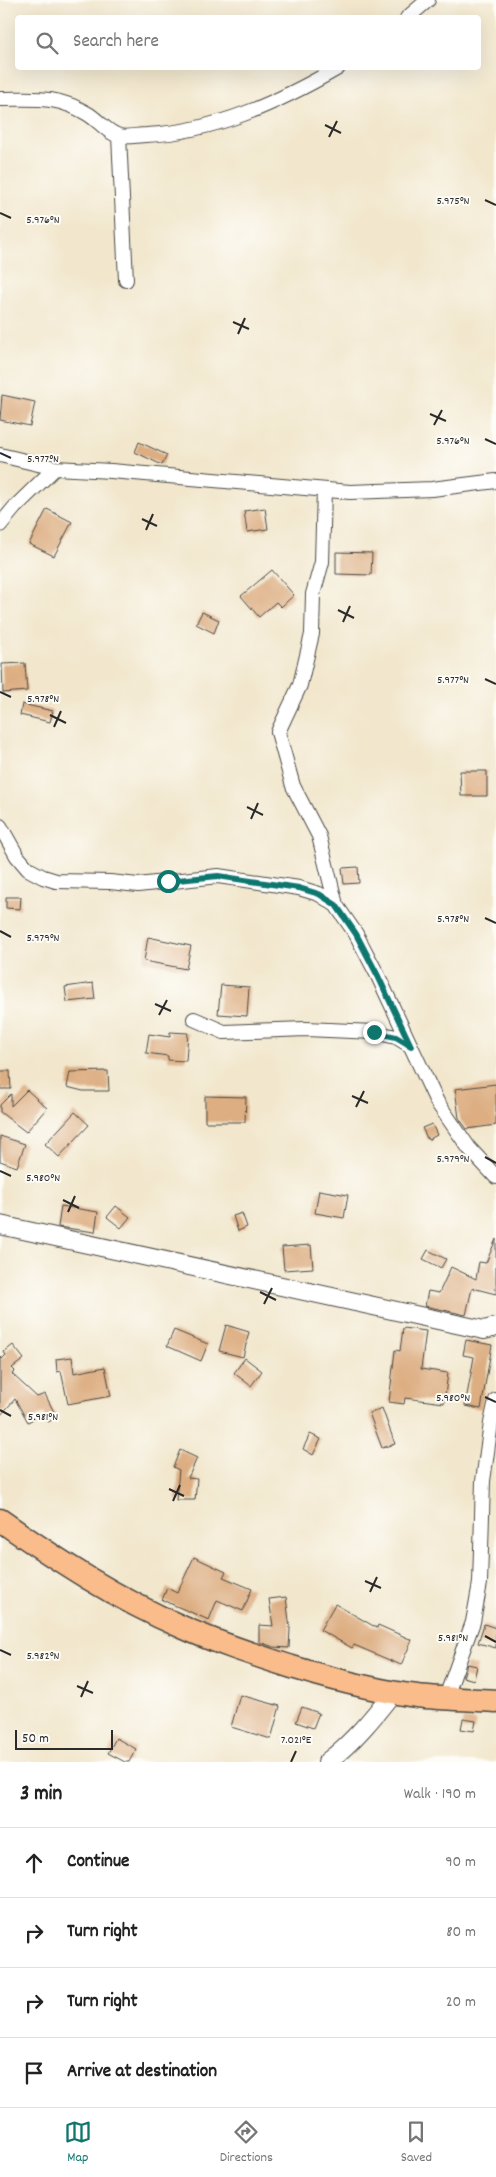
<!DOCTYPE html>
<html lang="en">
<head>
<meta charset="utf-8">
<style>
  :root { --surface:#fff; --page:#f6f6f6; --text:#222; --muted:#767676; --line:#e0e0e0; --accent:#0f766e }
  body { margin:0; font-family:Dekko,sans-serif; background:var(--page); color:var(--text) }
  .scale { position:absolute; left:15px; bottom:12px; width:98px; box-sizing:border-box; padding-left:5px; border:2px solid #2b2b2b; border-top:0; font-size:14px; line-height:18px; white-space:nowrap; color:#2b2b2b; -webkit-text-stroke:4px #fdfcf7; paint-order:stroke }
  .stop { position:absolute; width:15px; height:15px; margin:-11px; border:4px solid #0f766e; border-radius:50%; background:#fff }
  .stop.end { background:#0f766e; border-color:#fff; box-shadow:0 1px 5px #0008 }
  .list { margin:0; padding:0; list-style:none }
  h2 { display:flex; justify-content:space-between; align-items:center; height:65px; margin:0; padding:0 20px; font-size:21px }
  h2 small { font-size:16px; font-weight:400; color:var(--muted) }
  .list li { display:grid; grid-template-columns:32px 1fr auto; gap:15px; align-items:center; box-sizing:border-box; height:70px; padding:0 20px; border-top:1px solid var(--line) }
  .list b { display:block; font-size:19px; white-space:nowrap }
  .list em { font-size:16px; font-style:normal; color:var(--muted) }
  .icon { flex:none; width:28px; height:28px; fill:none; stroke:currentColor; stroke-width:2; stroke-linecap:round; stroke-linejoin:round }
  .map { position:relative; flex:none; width:496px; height:1762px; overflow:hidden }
  .search { position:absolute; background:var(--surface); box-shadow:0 5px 20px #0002; left:15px; right:15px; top:15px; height:55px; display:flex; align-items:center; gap:12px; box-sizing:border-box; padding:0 18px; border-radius:5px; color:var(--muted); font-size:19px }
  .sheet { height:345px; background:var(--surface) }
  nav { display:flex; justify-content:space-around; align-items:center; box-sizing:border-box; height:70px; border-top:1px solid var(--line); background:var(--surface); font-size:14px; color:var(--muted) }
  nav a { display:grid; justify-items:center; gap:2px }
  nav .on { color:var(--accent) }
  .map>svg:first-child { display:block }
  .building { fill:#ddae82 }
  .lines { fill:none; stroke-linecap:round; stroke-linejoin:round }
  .minor-casing { stroke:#494743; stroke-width:16 }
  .tertiary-casing { stroke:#494743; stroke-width:20 }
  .primary-casing { stroke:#494743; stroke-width:25 }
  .minor { stroke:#fff; stroke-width:14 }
  .tertiary { stroke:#fff; stroke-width:18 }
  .primary { stroke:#f9bc8a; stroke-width:22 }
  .route { stroke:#0f766e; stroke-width:6 }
  .ticks { fill:none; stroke:#2b2b2b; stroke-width:2 }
  .ticks-label { font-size:12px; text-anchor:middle; fill:#2b2b2b; stroke:#fdfcf7; stroke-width:4; stroke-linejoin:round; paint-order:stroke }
</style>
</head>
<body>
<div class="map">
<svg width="496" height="1762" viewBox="0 0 496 1762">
  <rect width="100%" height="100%" fill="#fdfcf7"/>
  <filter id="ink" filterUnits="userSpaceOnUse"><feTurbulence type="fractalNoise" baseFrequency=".02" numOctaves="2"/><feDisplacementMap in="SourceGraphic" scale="10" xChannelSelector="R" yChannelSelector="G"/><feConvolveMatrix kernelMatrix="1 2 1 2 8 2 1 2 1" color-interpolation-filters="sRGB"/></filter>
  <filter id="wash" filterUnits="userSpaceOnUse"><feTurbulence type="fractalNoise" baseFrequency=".0096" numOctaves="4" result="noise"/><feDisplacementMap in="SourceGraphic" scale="20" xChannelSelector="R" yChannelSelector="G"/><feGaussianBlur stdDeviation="1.12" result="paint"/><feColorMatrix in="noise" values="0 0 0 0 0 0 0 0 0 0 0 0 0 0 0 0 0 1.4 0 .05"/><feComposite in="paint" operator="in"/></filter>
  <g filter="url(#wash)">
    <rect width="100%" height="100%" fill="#f2e7cd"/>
    <g id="blocks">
      <path class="building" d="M2 395 35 402 30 426 0 420Z
        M139 442 167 455 162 465 135 452Z
        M265 508 268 529 247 532 244 511Z
        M47 509 72 522 54 556 29 544Z
        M336 552 372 553 371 575 336 574Z
        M272 570 294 595 281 607 276 602 259 617 241 596Z
        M202 612 219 620 214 633 196 624Z
        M25 663 27 691 3 693 2 664Z
        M22 704 53 711 50 722 20 715Z
        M460 771H487V796H461Z
        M358 867 359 883 344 884 342 868Z
        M6 897H21L20 909 6 908Z
        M148 937 191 946 186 969 144 961Z
        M93 983 95 999 67 1002 65 987Z
        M221 985 249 987 247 1016 218 1014Z
        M170 1032 188 1033 186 1061 168 1060V1056L146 1053 149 1034 170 1037Z
        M0 1071H10L11 1089H0Z
        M108 1071 109 1091H83L67 1087 70 1072Z
        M496 1084V1125L467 1129 459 1118 455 1089Z
        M27 1090 47 1108 26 1132 0 1112V1105L11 1094V1106Z
        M205 1096 246 1097 245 1122H205Z
        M75 1112 89 1125 59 1157 45 1144Z
        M432 1124 437 1135 428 1140 422 1128Z
        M0 1136 25 1144 17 1167 0 1161Z
        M319 1190 348 1195 344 1218 315 1213Z
        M61 1206 98 1212 95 1232 58 1227Z
        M116 1206 130 1217 121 1228 107 1217Z
        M242 1213 247 1227 238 1231 233 1216Z
        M496 1239V1294L472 1288 466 1315 425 1306 428 1291 439 1293 451 1267 476 1279 479 1262 486 1263Z
        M311 1245 313 1268 284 1270 282 1247Z
        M428 1250 446 1259 441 1268 423 1259Z
        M226 1325 249 1332 243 1357 219 1351Z
        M403 1328 426 1331 421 1369 448 1373 444 1403 405 1398 404 1404 389 1402 395 1350 400 1351Z
        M174 1330 208 1344 201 1361 167 1346Z
        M466 1340 492 1345 481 1409 465 1406 474 1357 463 1355Z
        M13 1345 24 1359 12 1368 15 1371 12 1374 37 1397 45 1394 57 1418 48 1422 44 1413 28 1422 15 1399 0 1416V1357L2 1359 6 1355 4 1352Z
        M72 1357 74 1373 105 1367 111 1396 68 1404 61 1371 57 1372 56 1359Z
        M245 1358 262 1371 251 1386 234 1373Z
        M382 1408 395 1444 382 1448 369 1413Z
        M310 1434 321 1439 313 1455 303 1449Z
        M180 1450 197 1458 188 1478 197 1479 195 1500H176L179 1470 173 1467Z
        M194 1557 226 1572 223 1577 252 1589 243 1611 217 1600 209 1620 162 1600 167 1588 177 1593Z
        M286 1597 290 1629 289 1648 274 1647 259 1642V1625L273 1626 269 1599Z
        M335 1604 377 1628 378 1625 412 1640 401 1665 354 1645 352 1648 320 1630Z
        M484 1624 496 1628V1648L478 1643Z
        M467 1664 477 1666 474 1680 463 1677Z
        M240 1695 280 1706 271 1739 231 1727Z
        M302 1707 319 1713 313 1728 296 1722Z
        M463 1719 476 1721 474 1731 461 1729Z
        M116 1738 136 1749 129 1762H125L108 1753Z"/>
    </g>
  </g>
  <g filter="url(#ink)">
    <use href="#blocks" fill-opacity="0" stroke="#494743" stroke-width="1"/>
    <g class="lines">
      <g class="minor-casing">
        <path id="minor" d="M407 18 428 0
          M0 99C35 99 56 95 88 114 98 120 109 134 120 136 127 138 138 135 146 135 215 132 279 102 338 68
          M119 136 126 280
          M0 455 55 468 111 471 350 492 432 489 496 481
          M324 490 322 562 313 594 312 634 300 685 278 732 293 786 319 836 336 905
          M0 525 15 507 55 468
          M0 826 17 856 28 869 43 877 56 881 110 882 138 885 218 876 299 888 319 894 336 905 356 934 378 976 437 1102 469 1148 496 1177
          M194 1019 224 1032 306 1029 374 1032 396 1037 411 1046
          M446 1697 473 1622 480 1583 483 1481 491 1423 496 1400"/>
      </g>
      <g class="tertiary-casing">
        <path id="tertiary" d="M0 1225 484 1330 496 1327
          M327 1762C353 1742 373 1718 393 1692"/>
      </g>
      <g class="primary-casing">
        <path id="primary" d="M0 1520C57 1560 117 1599 182 1627 217 1643 255 1655 292 1667 332 1679 375 1691 417 1696 443 1699 470 1699 496 1701"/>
      </g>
      <use href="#minor" class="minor"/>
      <use href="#tertiary" class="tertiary"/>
      <use href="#primary" class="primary"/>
    </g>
  </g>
  <g class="lines" filter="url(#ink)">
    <path class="route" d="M168 881 218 876 244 880 299 888 319 894 336 905 356 934 378 976 411 1046 396 1037 374 1032"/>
  </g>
  <path class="ticks" d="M325 125 341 133M329 137 337 121M485 200 496 205M0 213 11 218M233 322 249 329M238 334 245 318M430 414 446 421M434 425 442 410M485 439 496 444M0 453 11 458M142 519 157 526M146 530 153 514M338 610 354 618M343 622 350 606M485 679 496 684M0 692 11 697M50 715 66 723M54 727 61 711M247 807 263 815M251 819 258 803M485 918 496 923M0 931 11 937M155 1004 171 1011M159 1015 167 1000M352 1096 368 1103M356 1107 364 1091M485 1157 496 1163M0 1171 11 1176M63 1200 79 1208M68 1212 75 1196M260 1292 276 1300M264 1304 272 1288M485 1397 496 1402M0 1410 11 1416M169 1489 184 1496M173 1501 180 1485M365 1581 381 1588M370 1592 377 1577M485 1636 496 1642M0 1650 11 1655M77 1686 93 1693M81 1697 88 1681M291 1762 296 1751"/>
  <g class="ticks-label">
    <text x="453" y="204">5.975°N</text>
    <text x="43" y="223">5.976°N</text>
    <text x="453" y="444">5.976°N</text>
    <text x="43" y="462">5.977°N</text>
    <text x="453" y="683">5.977°N</text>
    <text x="43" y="702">5.978°N</text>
    <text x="453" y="922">5.978°N</text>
    <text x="43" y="941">5.979°N</text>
    <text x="453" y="1162">5.979°N</text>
    <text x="43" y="1181">5.980°N</text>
    <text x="453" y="1401">5.980°N</text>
    <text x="43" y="1420">5.981°N</text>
    <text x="453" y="1641">5.981°N</text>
    <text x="43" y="1659">5.982°N</text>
    <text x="296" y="1743">7.021°E</text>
  </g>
</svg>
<div class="scale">50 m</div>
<div class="stop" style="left:168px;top:881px"></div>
<div class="stop end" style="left:374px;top:1032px"></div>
<div class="search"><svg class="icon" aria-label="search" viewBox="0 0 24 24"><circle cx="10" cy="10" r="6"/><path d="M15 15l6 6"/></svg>Search here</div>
</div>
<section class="sheet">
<h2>3 min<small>Walk · 190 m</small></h2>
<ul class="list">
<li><svg class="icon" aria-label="ahead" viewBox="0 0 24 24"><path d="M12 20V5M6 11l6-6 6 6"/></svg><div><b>Continue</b></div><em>90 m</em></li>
<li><svg class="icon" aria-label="right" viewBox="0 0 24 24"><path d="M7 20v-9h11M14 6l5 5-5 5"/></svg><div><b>Turn right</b></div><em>80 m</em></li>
<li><svg class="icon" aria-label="right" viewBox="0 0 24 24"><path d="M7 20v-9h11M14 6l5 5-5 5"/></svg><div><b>Turn right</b></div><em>20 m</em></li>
<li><svg class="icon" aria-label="arrive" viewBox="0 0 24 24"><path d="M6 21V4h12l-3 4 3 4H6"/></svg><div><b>Arrive at destination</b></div></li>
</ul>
</section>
<nav>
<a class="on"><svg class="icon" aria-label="map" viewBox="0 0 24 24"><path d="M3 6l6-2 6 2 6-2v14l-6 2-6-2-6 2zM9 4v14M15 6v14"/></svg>Map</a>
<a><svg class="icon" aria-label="directions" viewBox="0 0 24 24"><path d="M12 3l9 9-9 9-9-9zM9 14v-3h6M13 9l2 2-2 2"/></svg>Directions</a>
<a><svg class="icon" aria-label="saved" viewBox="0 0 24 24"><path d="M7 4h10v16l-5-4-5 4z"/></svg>Saved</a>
</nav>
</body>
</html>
